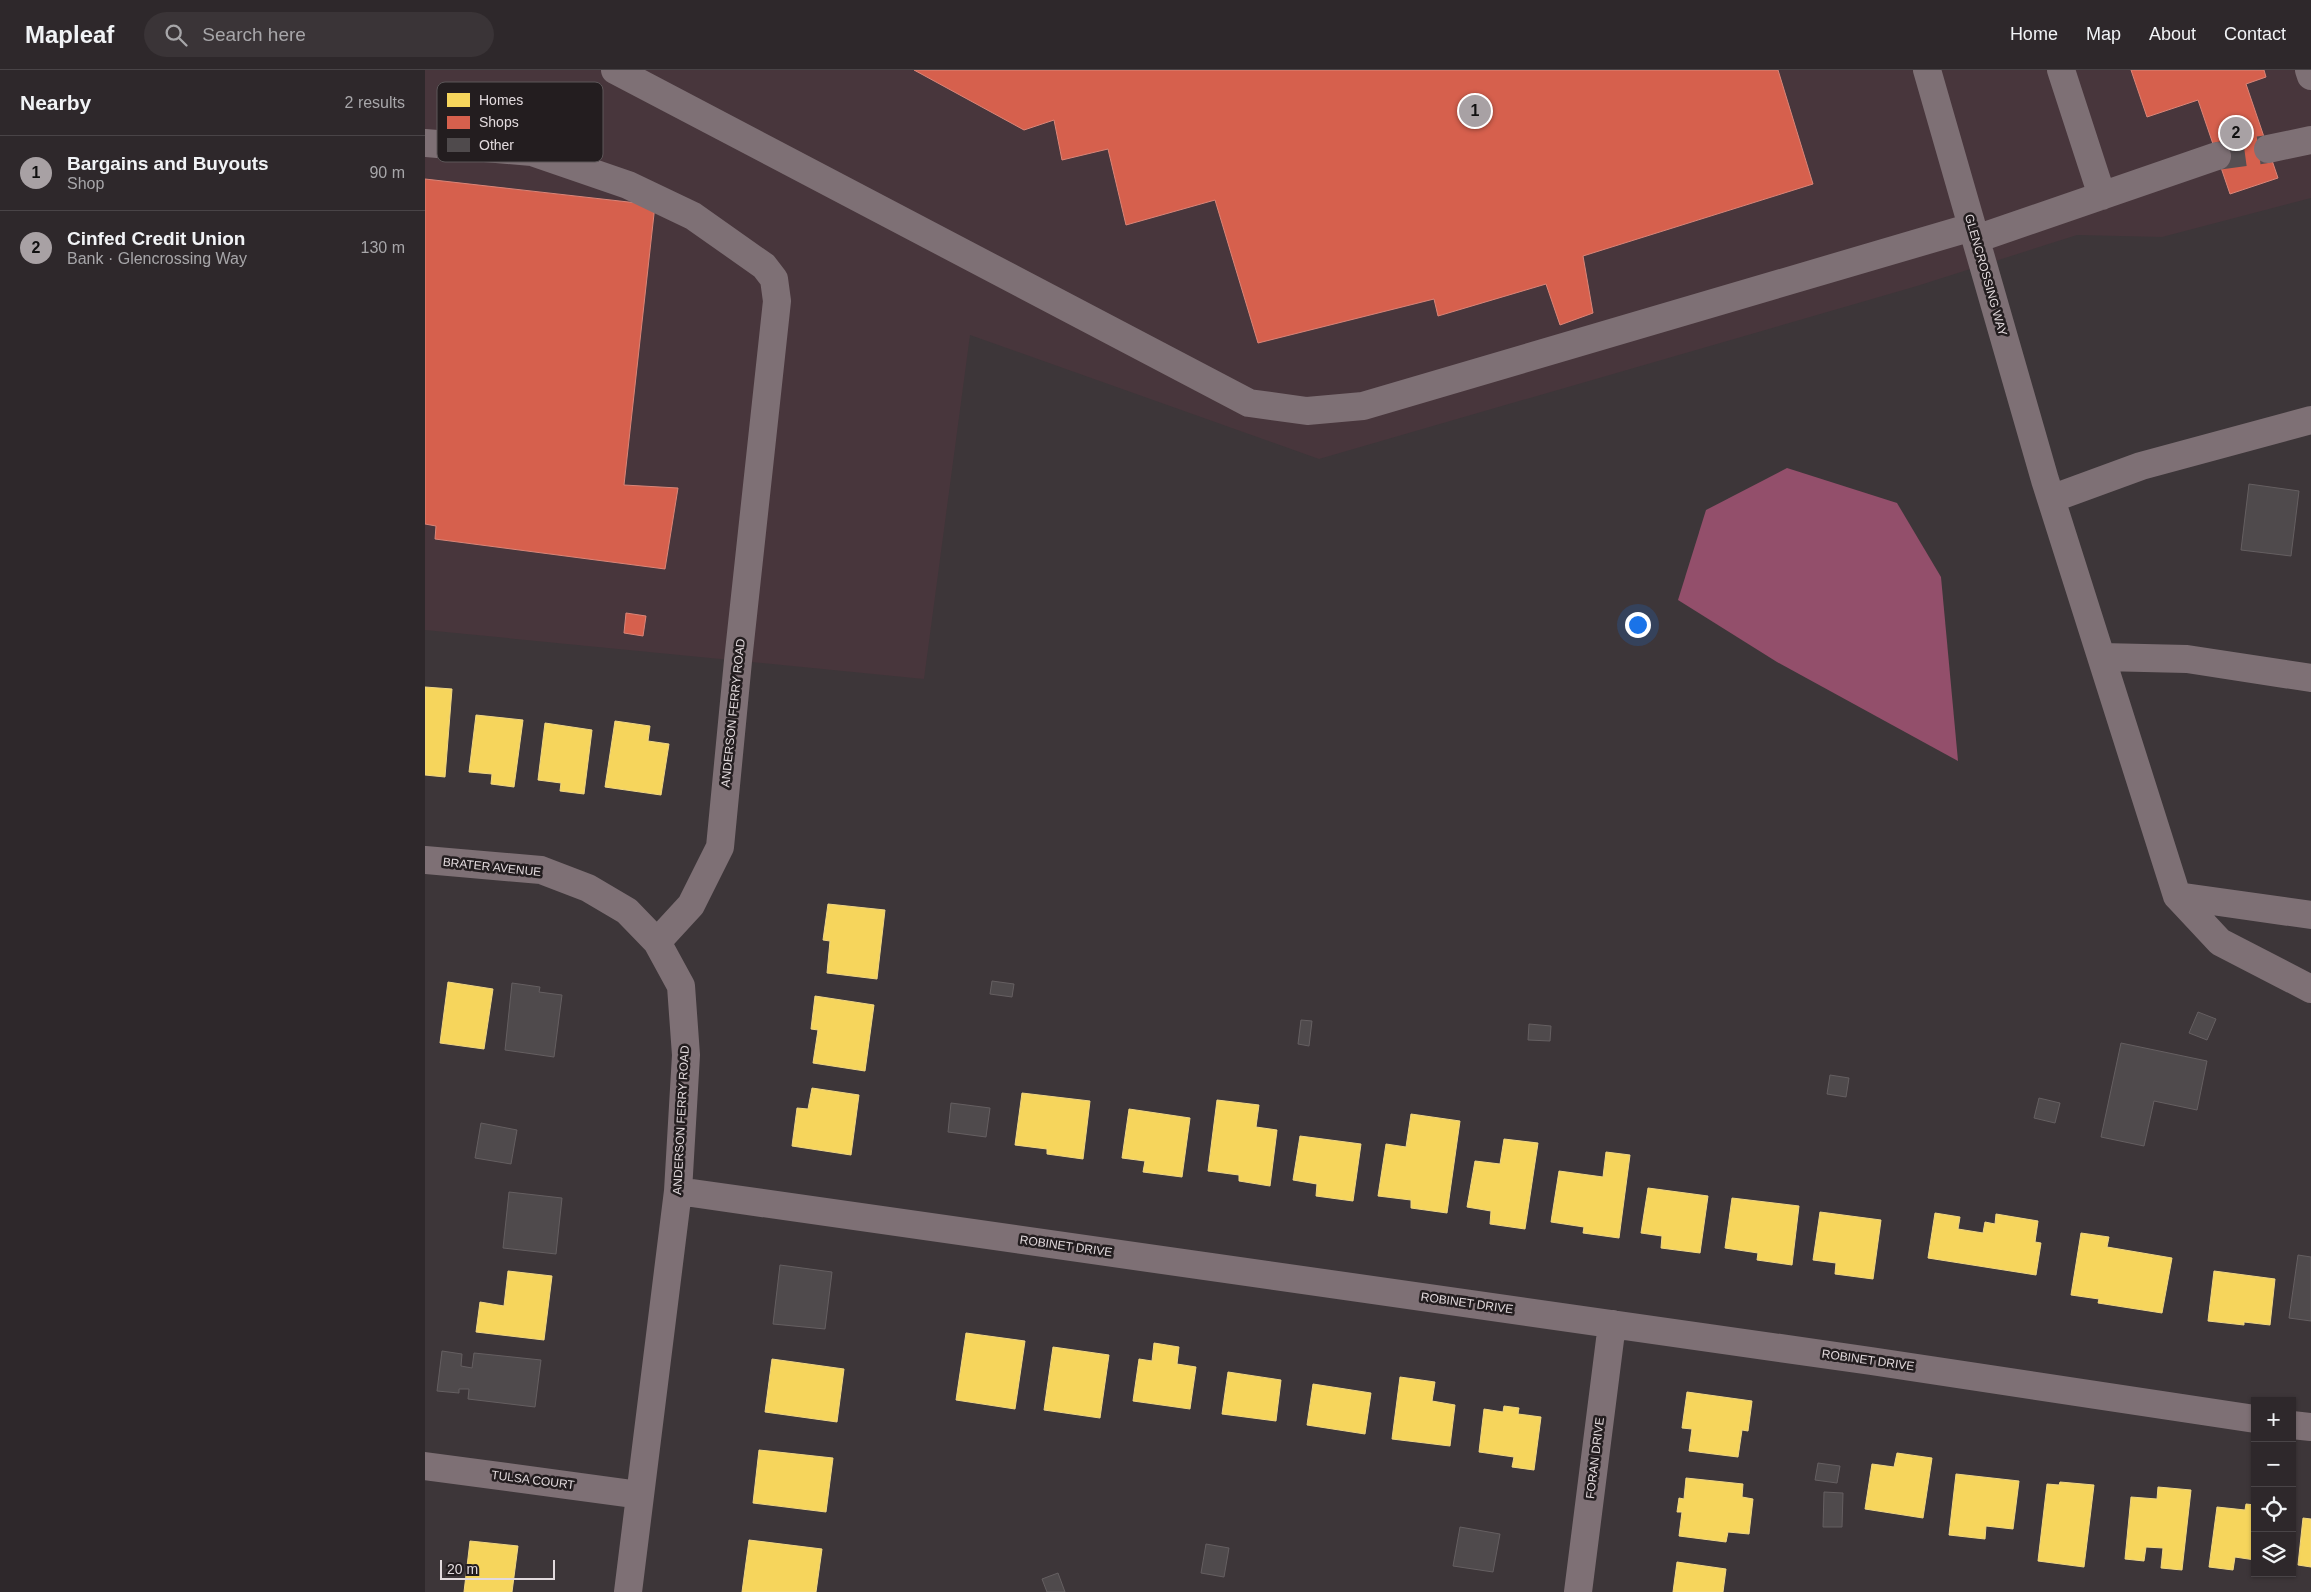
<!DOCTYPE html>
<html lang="en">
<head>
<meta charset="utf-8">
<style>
  :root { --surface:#2e282b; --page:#3a3437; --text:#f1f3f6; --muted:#a7a6a9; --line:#494447; --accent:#a8a1a4 }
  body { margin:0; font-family:Arial,sans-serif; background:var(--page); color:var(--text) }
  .controls { position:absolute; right:15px; bottom:15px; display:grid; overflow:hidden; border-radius:0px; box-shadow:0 1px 4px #0004 }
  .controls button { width:45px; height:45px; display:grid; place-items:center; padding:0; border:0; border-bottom:1px solid var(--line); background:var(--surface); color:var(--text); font:25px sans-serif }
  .scale { position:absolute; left:15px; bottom:12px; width:115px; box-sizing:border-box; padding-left:5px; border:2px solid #e2dadd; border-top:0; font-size:14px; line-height:18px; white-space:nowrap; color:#e2dadd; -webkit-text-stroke:4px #231d1f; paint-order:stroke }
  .you { position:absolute; left:1212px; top:554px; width:18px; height:18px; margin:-12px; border:4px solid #fff; border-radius:50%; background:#1a73e8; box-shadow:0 0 0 8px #1a73e833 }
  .badge { display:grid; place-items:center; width:32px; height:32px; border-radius:50%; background:var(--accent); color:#111; font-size:16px; font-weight:700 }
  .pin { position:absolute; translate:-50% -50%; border:2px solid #fff; box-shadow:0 1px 5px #0006 }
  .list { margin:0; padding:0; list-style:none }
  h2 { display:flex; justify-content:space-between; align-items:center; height:65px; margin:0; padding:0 20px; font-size:21px }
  h2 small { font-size:16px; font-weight:400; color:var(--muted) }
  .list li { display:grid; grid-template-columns:32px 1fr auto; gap:15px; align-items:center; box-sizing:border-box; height:75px; padding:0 20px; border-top:1px solid var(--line) }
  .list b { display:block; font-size:19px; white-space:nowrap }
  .list p { margin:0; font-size:16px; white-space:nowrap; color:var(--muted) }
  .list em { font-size:16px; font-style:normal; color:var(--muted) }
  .icon { flex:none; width:28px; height:28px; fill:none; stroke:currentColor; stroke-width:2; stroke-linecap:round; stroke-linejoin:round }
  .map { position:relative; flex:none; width:1886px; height:1522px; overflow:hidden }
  header { display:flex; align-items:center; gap:30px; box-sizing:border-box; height:70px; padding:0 25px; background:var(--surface); border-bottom:1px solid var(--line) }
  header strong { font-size:24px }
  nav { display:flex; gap:28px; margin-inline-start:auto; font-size:18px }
  .search { width:350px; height:45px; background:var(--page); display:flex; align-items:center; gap:12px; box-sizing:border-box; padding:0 18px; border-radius:28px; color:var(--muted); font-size:19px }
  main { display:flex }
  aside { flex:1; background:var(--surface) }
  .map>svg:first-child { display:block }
  .built { fill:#48363c }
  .water { fill:#934f6b }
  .homes { fill:#f6d55c; stroke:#f0d683 }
  .shops { fill:#d6604d; stroke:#da8578 }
  .building { fill:#4f4a4c; stroke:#655f61 }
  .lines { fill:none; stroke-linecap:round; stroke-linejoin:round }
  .minor-tunnel { stroke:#564f52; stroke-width:28; stroke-dasharray:28 14; stroke-linecap:butt }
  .minor { stroke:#7e7075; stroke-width:28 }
  .labels { text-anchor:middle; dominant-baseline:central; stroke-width:5; stroke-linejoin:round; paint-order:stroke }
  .street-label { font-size:12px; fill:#e2dadd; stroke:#231d1f }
  .key { fill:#231d1f; stroke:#5c5658; stroke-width:1 }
  .key-label { font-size:14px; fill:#e2dadd }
</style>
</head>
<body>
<header>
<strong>Mapleaf</strong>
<div class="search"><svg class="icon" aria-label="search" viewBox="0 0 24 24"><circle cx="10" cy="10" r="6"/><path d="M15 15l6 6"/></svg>Search here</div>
<nav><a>Home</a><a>Map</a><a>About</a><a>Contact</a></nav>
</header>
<main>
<aside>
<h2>Nearby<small>2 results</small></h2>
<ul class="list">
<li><span class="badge">1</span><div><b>Bargains and Buyouts</b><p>Shop</p></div><em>90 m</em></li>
<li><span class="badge">2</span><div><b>Cinfed Credit Union</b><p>Bank · Glencrossing Way</p></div><em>130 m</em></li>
</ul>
</aside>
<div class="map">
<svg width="1886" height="1522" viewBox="0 0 1886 1522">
  <rect width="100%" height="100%" fill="#3d3639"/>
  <path class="built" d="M0 0H1886V128L1737 167 1652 165 1492 216 894 389 545 265 499 609 0 560Z"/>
  <path class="water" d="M1362 398 1472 433 1516 507 1533 691 1352 592 1253 530 1281 440Z"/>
  <path class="homes" d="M0 617 27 619 20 707 0 705Z
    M51 645 98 650 89 717 66 714 67 704 44 702Z
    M190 651 225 656 223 671 244 674 236 725 180 717Z
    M120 653 167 660 159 724 135 721 136 713 113 710Z
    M403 834 460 840 452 909 402 903 405 871 398 870Z
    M23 912 68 919 59 979 15 973Z
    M390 926 449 935 440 1001 388 993 393 960 386 959Z
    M387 1018 434 1025 426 1085 367 1076 372 1038 383 1039Z
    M597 1023 665 1031 658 1089 622 1084V1079L590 1075Z
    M792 1030 834 1035 831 1057 852 1060 845 1116 814 1111V1105L783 1101Z
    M704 1039 765 1048 757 1107 718 1102 720 1091 697 1088Z
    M986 1044 1035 1051 1022 1143 986 1138V1130L953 1126 961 1074 981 1077Z
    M875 1066 936 1074 928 1131 891 1126 892 1114 868 1110Z
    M1079 1069 1113 1073 1100 1159 1065 1154 1066 1141 1042 1137 1050 1091 1075 1094Z
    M1181 1082 1205 1085 1194 1168 1158 1163 1159 1157 1126 1152 1134 1101 1178 1107Z
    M1223 1118 1283 1126 1275 1183 1236 1178 1237 1166 1216 1163Z
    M1307 1128 1374 1136 1367 1195 1332 1190 1333 1183 1300 1178Z
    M1395 1142 1456 1150 1448 1209 1410 1204 1411 1193 1388 1190Z
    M1510 1143 1535 1147 1533 1159 1558 1163 1560 1152 1570 1154 1571 1144 1613 1151 1610 1172 1616 1173 1611 1205 1503 1188Z
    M1656 1163 1684 1167 1682 1177 1747 1188 1737 1243 1673 1233 1674 1229 1646 1225Z
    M83 1201 127 1206 119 1270 51 1262 55 1232 79 1236Z
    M1789 1201 1850 1209 1845 1255 1819 1252V1255L1783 1251Z
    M541 1263 600 1271 590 1339 531 1330Z
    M729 1273 754 1277 752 1294 771 1297 765 1339 708 1331 714 1289 727 1291Z
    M628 1277 684 1285 675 1348 619 1340Z
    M347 1289 419 1299 412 1352 340 1342Z
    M803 1302 856 1310 851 1351 797 1344Z
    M975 1307 1010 1312 1007 1331 1030 1335 1025 1376 967 1369Z
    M888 1314 946 1323 940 1364 882 1355Z
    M1262 1322 1327 1331 1323 1361 1317 1360 1313 1387 1264 1381 1267 1359 1257 1358Z
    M1079 1336 1094 1338 1093 1344 1116 1347 1109 1400 1087 1397 1089 1387 1054 1382 1059 1339 1078 1342Z
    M334 1380 408 1388 401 1442 328 1433Z
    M1472 1383 1507 1388 1498 1448 1440 1439 1447 1394 1469 1397Z
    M1531 1404 1594 1411 1588 1459 1561 1456 1560 1469 1524 1465Z
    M1261 1408 1318 1414 1317 1427 1328 1429 1324 1464 1303 1462 1301 1472 1254 1466 1257 1442H1252L1254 1428 1259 1429Z
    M1635 1412 1669 1415 1659 1497 1613 1491 1622 1414 1634 1415Z
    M1733 1417 1766 1420 1757 1500 1736 1498 1738 1478 1721 1477 1719 1491 1700 1489 1706 1427 1732 1429Z
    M1821 1434 1830 1435V1490L1810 1487 1808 1500 1784 1497 1792 1437 1820 1440Z
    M1878 1448 1886 1449V1497L1873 1495Z
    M324 1470 397 1479 391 1522H317Z
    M45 1471 93 1476 87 1522H39Z
    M1252 1492 1301 1499 1298 1522H1248Z"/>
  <path class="shops" d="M489 0H1353L1388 114 1158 186 1168 243 1135 255 1121 214 1013 246 1009 229 833 273 790 130 701 155 683 79 637 90 629 50 599 60Z
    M1706 0H1839L1841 7 1821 14 1853 108 1805 124 1773 30 1722 47Z
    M0 109 230 135 199 415 253 418 240 499 10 469 11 456 0 454Z
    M201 543 221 546 218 566 199 563Z"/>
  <path class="building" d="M1824 414 1874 421 1866 486 1816 480Z
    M567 911 589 914 587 927 565 924Z
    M87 913 115 917 114 922 137 925 129 987 80 980Z
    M1773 942 1791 949 1782 970 1764 963Z
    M876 950 887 951 884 976 873 974Z
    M1104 954 1126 956 1125 971 1103 970Z
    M1696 973 1782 991 1772 1040 1729 1031 1719 1076 1676 1067Z
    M1405 1005 1424 1008 1421 1027 1402 1024Z
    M1614 1028 1635 1033 1630 1053 1609 1048Z
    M526 1033 565 1038 561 1067 523 1062Z
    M56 1053 92 1060 86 1094 50 1088Z
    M84 1122 137 1128 131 1184 78 1178Z
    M1873 1185 1886 1187V1251L1864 1248Z
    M355 1195 407 1202 400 1259 348 1254Z
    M17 1281 37 1284 36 1296 47 1298 49 1283 116 1290 110 1337 43 1329 44 1319H34V1323L12 1321Z
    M1393 1393 1415 1396 1412 1413 1390 1410Z
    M1399 1422 1418 1423 1417 1457H1398Z
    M1035 1457 1075 1464 1068 1502 1028 1496Z
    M781 1474 804 1478 799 1507 776 1503Z
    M633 1503 640 1522H622L617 1509Z"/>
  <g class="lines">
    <path class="minor-tunnel" d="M1792 86 1843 79"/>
    <path class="minor" d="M190 0 824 333 882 341 938 336 1547 157
      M1502 0 1620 410 1752 826 1795 872 1886 919
      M1636 0 1677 126
      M1884 0 1886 6
      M0 73 107 82 203 115 268 146 339 196 349 209 352 231 313 591 295 777 266 835 232 872
      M1843 79 1886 70
      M1551 169 1792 86
      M1626 429 1716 396 1886 350
      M1677 587 1762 589 1886 608
      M0 790 116 800 163 818 202 841 232 872 256 916 261 985 253 1121 203 1522
      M1752 826 1886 845
      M253 1121 1446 1291 1830 1349
      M1867 1355 1886 1357
      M0 1396 215 1425
      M1153 1522 1187 1254"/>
  </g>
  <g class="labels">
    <g class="street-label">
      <text transform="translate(1561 205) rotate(74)">GLENCROSSING WAY</text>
      <text transform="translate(308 643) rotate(-84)">ANDERSON FERRY ROAD</text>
      <text transform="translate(67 797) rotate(6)">BRATER AVENUE</text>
      <text transform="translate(256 1050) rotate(-87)">ANDERSON FERRY ROAD</text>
      <text transform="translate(641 1176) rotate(8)">ROBINET DRIVE</text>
      <text transform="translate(1042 1233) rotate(8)">ROBINET DRIVE</text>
      <text transform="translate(1443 1290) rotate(8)">ROBINET DRIVE</text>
      <text transform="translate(1170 1388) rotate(-83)">FORAN DRIVE</text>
      <text transform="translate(108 1410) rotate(7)">TULSA COURT</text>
    </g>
  </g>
  <rect x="12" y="12" width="166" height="80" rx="8" class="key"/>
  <rect x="22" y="23" width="23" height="14" fill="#f6d55c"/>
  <rect x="22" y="46" width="23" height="13" fill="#d6604d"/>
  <rect x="22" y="68" width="23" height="14" fill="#4f4a4c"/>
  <g class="key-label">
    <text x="54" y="35">Homes</text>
    <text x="54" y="57">Shops</text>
    <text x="54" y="80">Other</text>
  </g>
</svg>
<div class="controls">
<button>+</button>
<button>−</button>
<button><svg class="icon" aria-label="locate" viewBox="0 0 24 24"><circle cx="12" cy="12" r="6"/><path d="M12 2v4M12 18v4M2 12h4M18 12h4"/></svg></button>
<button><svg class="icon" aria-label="layers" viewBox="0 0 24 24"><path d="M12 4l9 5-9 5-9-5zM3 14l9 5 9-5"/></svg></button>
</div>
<div class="scale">20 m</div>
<div class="you"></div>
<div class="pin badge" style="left:1050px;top:41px">1</div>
<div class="pin badge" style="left:1811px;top:63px">2</div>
</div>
</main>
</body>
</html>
